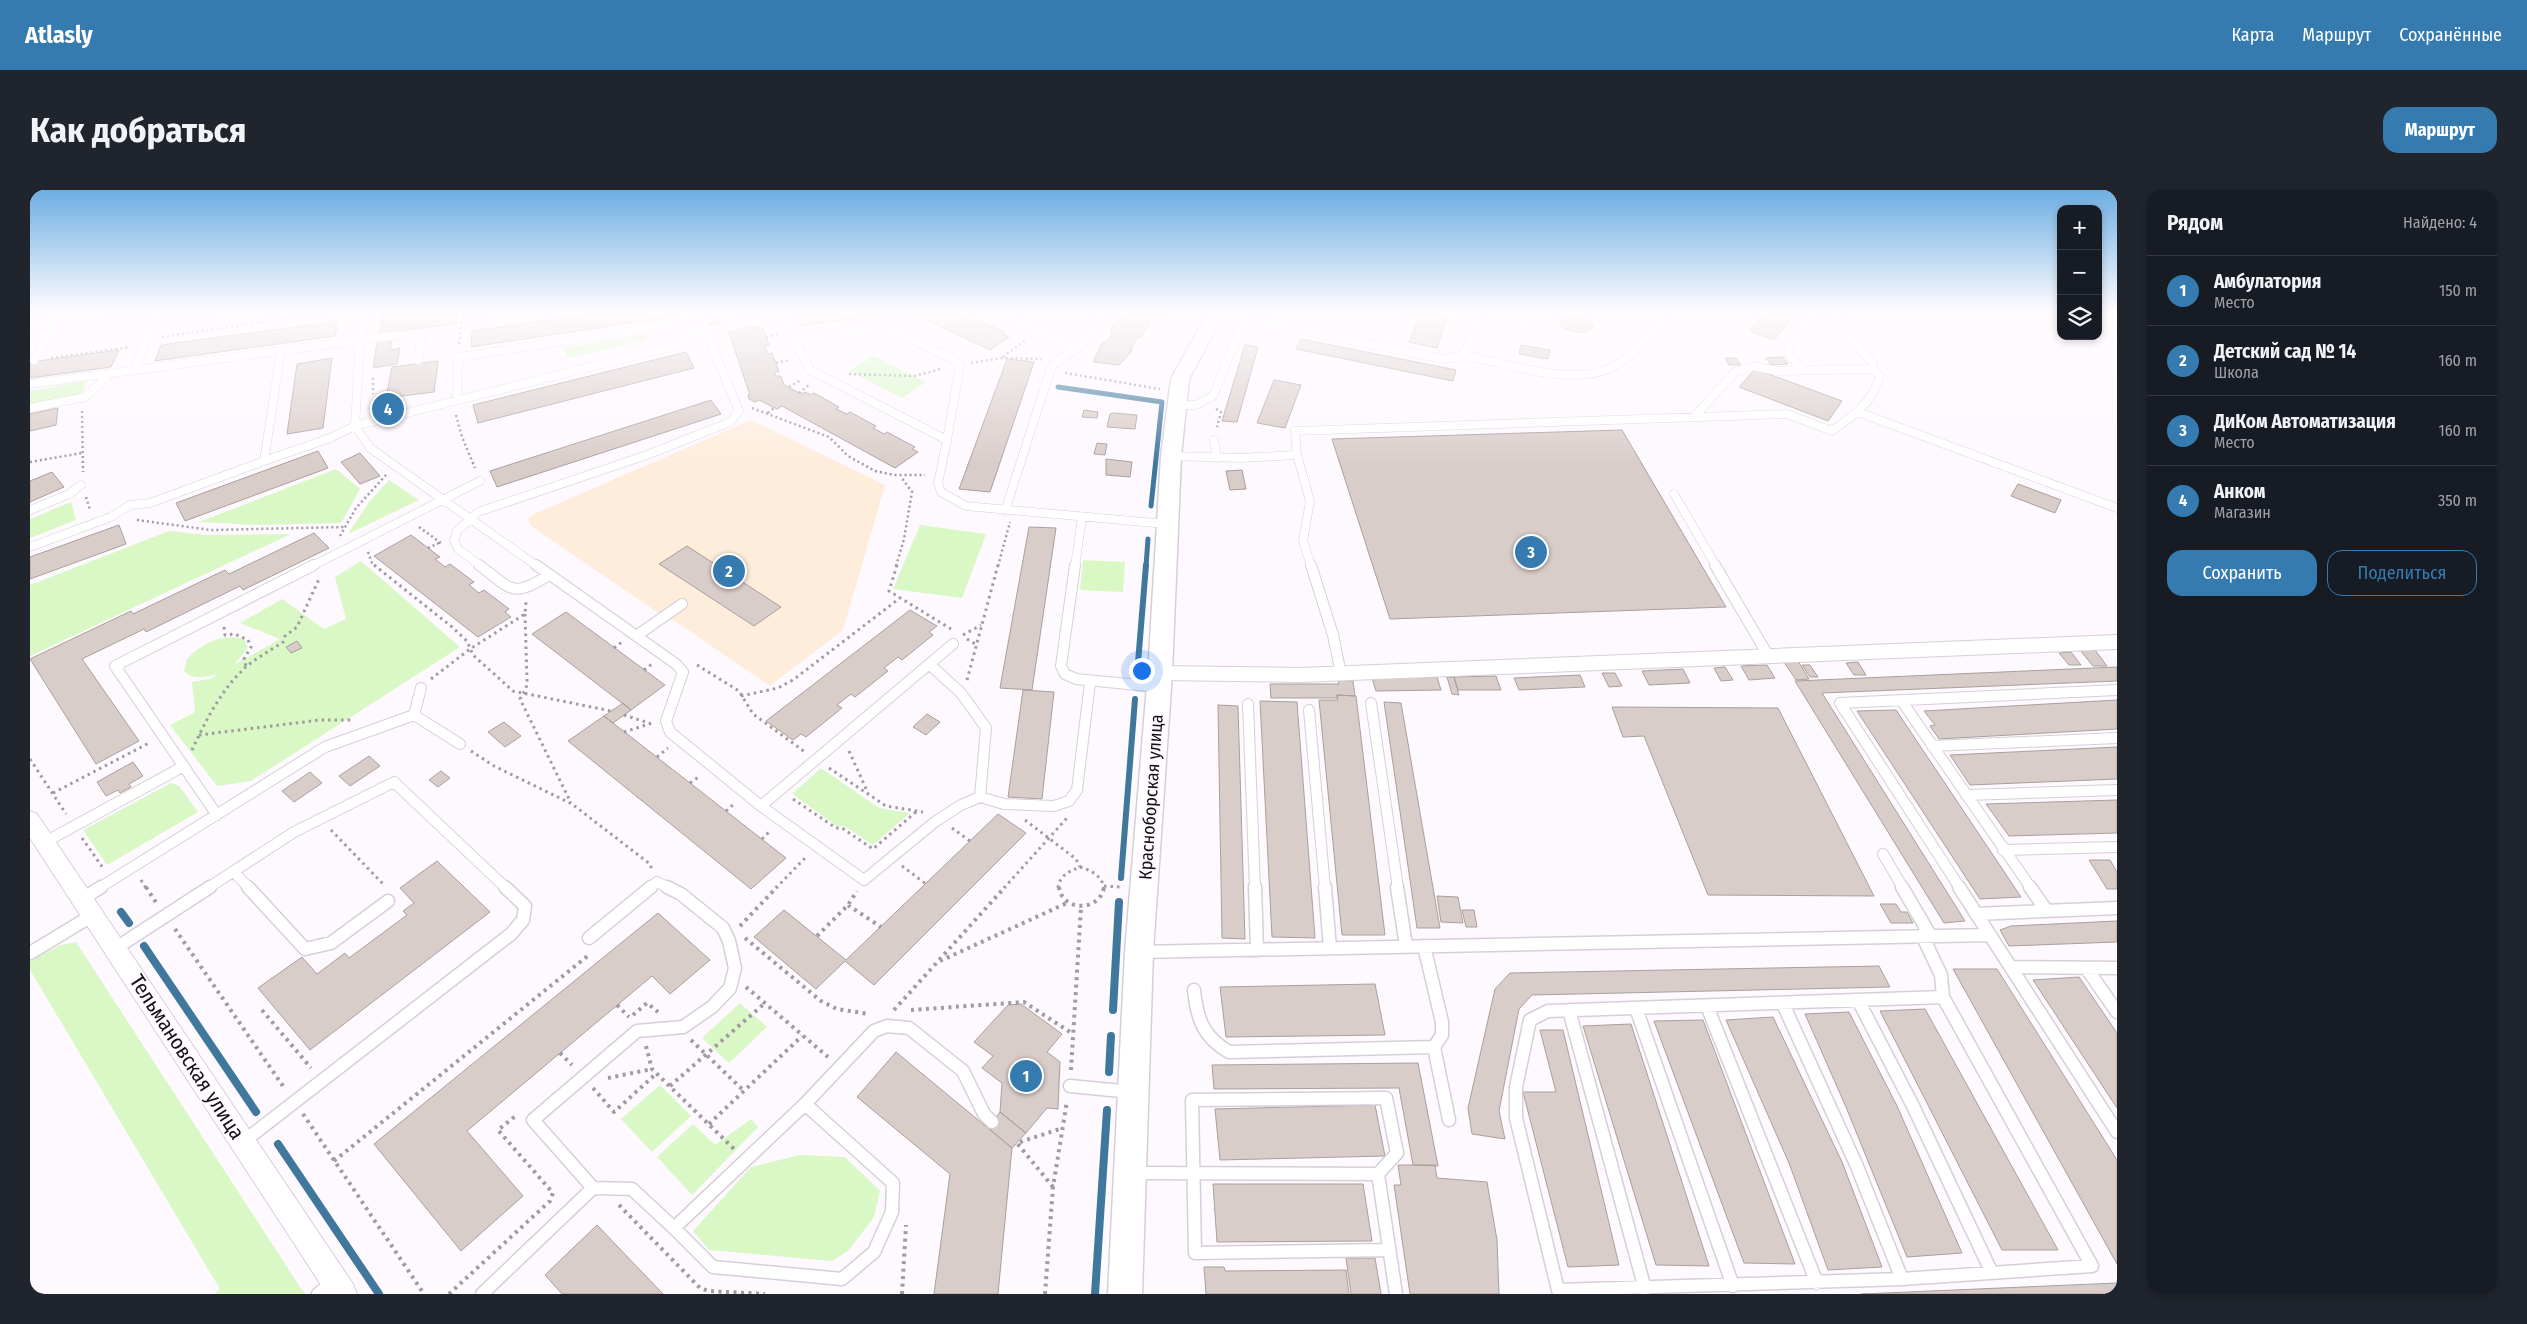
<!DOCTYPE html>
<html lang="ru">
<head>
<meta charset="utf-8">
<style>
  :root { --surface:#171b24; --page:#20242c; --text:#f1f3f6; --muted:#9ea1a6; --line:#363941; --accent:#357bb0 }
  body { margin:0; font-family:"Fira Sans Condensed",sans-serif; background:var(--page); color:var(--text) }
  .controls { position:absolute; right:15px; top:15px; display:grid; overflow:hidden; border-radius:10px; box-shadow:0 2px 8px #0003 }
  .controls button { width:45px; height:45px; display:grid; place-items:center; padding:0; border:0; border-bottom:1px solid var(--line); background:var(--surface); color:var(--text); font:25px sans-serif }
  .you { position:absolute; left:1111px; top:480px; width:18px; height:18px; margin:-12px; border:4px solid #fff; border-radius:50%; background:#1a73e8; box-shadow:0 0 0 8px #1a73e833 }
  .badge { display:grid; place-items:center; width:32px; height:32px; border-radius:50%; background:var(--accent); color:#fff; font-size:16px; font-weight:700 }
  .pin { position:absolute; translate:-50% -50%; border:2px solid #fff; box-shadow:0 1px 5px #0006 }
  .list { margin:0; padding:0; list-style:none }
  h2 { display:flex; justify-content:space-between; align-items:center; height:65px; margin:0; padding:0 20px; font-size:21px }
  h2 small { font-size:16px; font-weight:400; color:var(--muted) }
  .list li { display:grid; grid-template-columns:32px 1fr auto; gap:15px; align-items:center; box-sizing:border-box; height:70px; padding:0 20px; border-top:1px solid var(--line) }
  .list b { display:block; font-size:19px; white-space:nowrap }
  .list p { margin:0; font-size:16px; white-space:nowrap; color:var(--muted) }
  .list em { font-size:16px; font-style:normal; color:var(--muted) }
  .actions { display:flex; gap:10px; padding:15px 20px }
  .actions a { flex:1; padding:11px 0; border:1px solid var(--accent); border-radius:15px; text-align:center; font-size:18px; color:var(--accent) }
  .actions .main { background:var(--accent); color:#fff }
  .icon { flex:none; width:28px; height:28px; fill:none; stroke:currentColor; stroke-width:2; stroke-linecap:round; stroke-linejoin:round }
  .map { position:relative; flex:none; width:2087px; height:1104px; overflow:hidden; border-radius:15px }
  header { display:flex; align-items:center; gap:30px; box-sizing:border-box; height:70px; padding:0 25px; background:var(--accent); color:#fff }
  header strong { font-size:24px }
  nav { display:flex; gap:28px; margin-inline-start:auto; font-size:18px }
  .intro { display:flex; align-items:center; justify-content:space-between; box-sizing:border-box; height:120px; padding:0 30px }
  h1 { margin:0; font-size:35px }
  .button { padding:12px 22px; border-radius:15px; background:var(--accent); color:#fff; font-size:18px; font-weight:700 }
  main { display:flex; gap:30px; padding:0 30px }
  aside { flex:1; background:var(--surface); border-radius:15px; box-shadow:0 2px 8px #0003 }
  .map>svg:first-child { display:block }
  .education { fill:#feeddb }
  .green { fill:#d9f8c6 }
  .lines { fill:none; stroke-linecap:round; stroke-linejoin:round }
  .stream-far2 { stroke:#40789d; stroke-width:5 }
  .stream-far1 { stroke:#40789d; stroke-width:6 }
  .stream { stroke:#40789d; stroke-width:8 }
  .building { fill:#d9cdc9; stroke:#aa9f9b }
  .service-far2-casing { stroke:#d7cfd8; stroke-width:9 }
  .service-far1-casing { stroke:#d7cfd8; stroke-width:12 }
  .service-casing { stroke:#d7cfd8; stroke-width:15 }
  .minor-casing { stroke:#d7cfd8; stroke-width:2 }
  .tertiary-casing { stroke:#d7cfd8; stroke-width:3 }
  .secondary-casing { stroke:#d7cfd8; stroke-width:2 }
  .path-far2 { stroke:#9f9ba0; stroke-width:2.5; stroke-dasharray:2 3; stroke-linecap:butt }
  .path-far1 { stroke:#9f9ba0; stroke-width:3; stroke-dasharray:2.5 4; stroke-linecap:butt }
  .path { stroke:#9f9ba0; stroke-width:4; stroke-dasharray:3 4.5; stroke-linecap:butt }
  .service-far2 { stroke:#fff; stroke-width:8 }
  .service-far1 { stroke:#fff; stroke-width:10 }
  .service { stroke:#fff; stroke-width:12 }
  .minor { fill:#fff; fill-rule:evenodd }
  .tertiary { fill:#fff; fill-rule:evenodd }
  .secondary { fill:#fff; fill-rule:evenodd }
  .labels { text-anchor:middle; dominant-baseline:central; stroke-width:4; stroke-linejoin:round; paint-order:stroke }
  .street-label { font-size:18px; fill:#131113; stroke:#fef8ff }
  .near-street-label { font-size:21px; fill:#131113; stroke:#fef8ff }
</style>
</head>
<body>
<header>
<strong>Atlasly</strong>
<nav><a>Карта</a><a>Маршрут</a><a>Сохранённые</a></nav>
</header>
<div class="intro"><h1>Как добраться</h1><a class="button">Маршрут</a></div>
<main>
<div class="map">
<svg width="2087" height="1104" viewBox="0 0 2087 1104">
  <rect width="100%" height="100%" fill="#fef8ff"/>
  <path class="education" d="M721 230 855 295 813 440 740 496 645 431 637 429 501 336 498 329 504 324Z"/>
  <path class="green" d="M615 144 617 150 537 168 534 158Z
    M843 166 896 192 872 208 819 181Z
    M57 191 52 204 0 215V201Z
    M306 279 330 299 311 333 224 335 169 332Z
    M359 290 389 310 318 344 339 312Z
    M41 312 46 330 0 348V329Z
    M890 335 956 344 932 408 863 399Z
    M139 341 177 345 261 344 0 466V395Z
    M1053 370 1095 372 1093 402 1050 400Z
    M331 371 430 457 221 591 187 596 140 535 165 522 162 492 180 489 188 484C177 487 163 491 154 481L157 469C171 454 193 442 214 449L218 458 204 475 250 449 210 433 252 409 294 439 316 429 305 387Z
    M791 578 849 618 880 623 843 655 814 636H807L762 604Z
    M141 593 149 596 168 622 77 675 53 640Z
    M46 752 272 1100 275 1104H184L190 1099 0 780V770L31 755Z
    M710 813 737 837 699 873 672 848Z
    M630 895 661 926 622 962 591 929Z
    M721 929 728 937 662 1005 627 967 663 934 685 955Z
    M770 965 815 967 850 1001 844 1027 818 1061 802 1071 679 1060 663 1041 721 977Z"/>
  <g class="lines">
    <path class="stream-far2" d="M1028 197 1132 212 1121 316
      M1116 376 1118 349"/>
    <path class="stream-far1" d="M1107 485 1116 375
      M1091 688 1105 509"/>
    <path class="stream" d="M91 722 99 733
      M114 756 226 922
      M1083 820 1089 712
      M1079 882 1081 846
      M248 954 349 1104
      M1065 1104 1077 920"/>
  </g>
  <path class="building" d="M354 120H428L426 134 350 143Z
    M585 120H648L649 126 441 157 442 141Z
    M926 120 947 133 950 131 975 142 972 144 979 147 960 160 877 121 771 136 768 121Z
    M1111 120H1140L1134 127 1122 124 1117 132 1120 133 1111 148 1108 147 1101 157H1103L1100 161H1102L1089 175 1063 172 1072 153 1078 150 1082 143 1081 139 1088 129 1097 123 1108 125Z
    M1359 120H1388L1386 126Z
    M1737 120H1769L1744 150 1719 141Z
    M1391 121 1417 126 1407 158 1379 152Z
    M1537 125 1557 129 1563 136 1562 139 1552 143 1533 138 1529 130Z
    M688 126 690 133 679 135 677 128Z
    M308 131 305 146 125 171 131 155Z
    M727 134 729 138H733L739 155 735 156 738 164 742 163 749 182H744L746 186H751L754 195 771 204 775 202 781 205 784 203 809 217 806 219 817 224 820 222 846 236 843 238 854 244 857 242 885 257 882 259 888 262 865 278 752 216 747 219 729 210 725 212 719 209 718 205H720L698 140Z
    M362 149 360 160 370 158 367 174 343 178 347 152Z
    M1271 149 1426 180 1423 191 1266 159Z
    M1215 155 1228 157 1207 232 1192 231Z
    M1491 155 1520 160 1518 169 1489 164Z
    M89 160 81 177 0 188V172Z
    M656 162 664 178 448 233 443 215Z
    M1753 167 1758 174 1741 175 1736 168Z
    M302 168 293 238 257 244 267 174Z
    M1695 168H1706L1711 175H1699Z
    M977 169 1004 172 960 302 929 299Z
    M408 171 404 202 356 208 362 177Z
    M1725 179 1812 211 1798 231 1709 197Z
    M1244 190 1271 195 1255 238 1227 233Z
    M681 210 691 224 467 297 460 281Z
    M28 218 26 235 0 241V224Z
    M1054 220 1068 222 1067 228 1052 227Z
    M1083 223 1107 225 1105 239 1077 237 1080 224Z
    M1592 240 1696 417 1360 429 1302 249Z
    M1067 253 1077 254 1075 265 1064 264Z
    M288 261 298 278 155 331 146 313Z
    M330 263 350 286 330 294 311 272Z
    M1076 269 1102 272 1100 287 1076 285Z
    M1212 280 1216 299 1200 300 1196 281Z
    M22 282 34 297 0 312V291Z
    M1988 294 2031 310 2025 323 1981 306Z
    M89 335 96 354 0 389V367Z
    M999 337 1026 338 1002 500 970 498Z
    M284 343 299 358 213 400 210 396 116 442 114 439 52 469 109 551 66 574 0 469 101 421 103 424 195 380 199 384Z
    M381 345 410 367 405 369 415 377 420 374 444 392 439 395 449 403 454 400 479 419 475 422 481 427 448 447 344 366Z
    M657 356 751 417 724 436 629 374Z
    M880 420 907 436 899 442 903 445 872 470 868 467 854 478 858 481 825 507 821 504 807 515 812 518 776 547 771 544 763 550 736 531Z
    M536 422 555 436 635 495 601 520 502 444Z
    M267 451 272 458 261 463 256 457Z
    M2050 460H2065L2077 476H2063Z
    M2041 462 2051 475H2039L2029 463Z
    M1768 471 1779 489 1766 490 1754 472Z
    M1828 472 1836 485H1824L1816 473Z
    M1737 475 1745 488 1719 490 1711 476Z
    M1772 475H1780L1788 487H1780Z
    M1695 477 1703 490 1691 491 1684 478Z
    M2087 477V491L1792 503 1935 731 1914 733 1765 491Z
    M1653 479 1660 493 1619 495 1612 481Z
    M1572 483H1585L1592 496 1579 497Z
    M1550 485 1555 497 1489 500 1484 488Z
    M1466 486 1471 500H1428L1424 487Z
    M1407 487 1411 500 1346 501 1342 488Z
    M1417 487H1424L1429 505 1422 504Z
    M1308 490 1323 491 1325 506 1307 505V508H1241L1240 494H1309Z
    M993 500 1024 502 1012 609 978 607Z
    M1307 505 1326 506 1355 745H1312L1289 510H1308Z
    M2087 510V539L1909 549 1900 536 1905 535 1894 521Z
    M1230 511 1267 512 1285 748 1242 747Z
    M1354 512 1371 513 1410 738H1387Z
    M593 513 601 520 583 533 574 526Z
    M1188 515 1208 516 1215 749 1192 748Z
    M1582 517 1748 518 1844 706 1678 705 1614 546 1593 547Z
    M1866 520 1991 707 1950 709 1827 521Z
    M897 524 910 532 896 545 883 537Z
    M574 526 660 593 756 668 721 699 538 551Z
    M474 532 491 546 475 557 458 542Z
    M2087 557V589L1940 595 1920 565Z
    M339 566 350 576 320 596 309 586Z
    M103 572 113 586 99 594 101 597 90 603 88 600 76 606 67 592Z
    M411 581 420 588 408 597 399 590Z
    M280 582 292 593 264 612 252 601Z
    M2087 610V643L1979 646 1956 614Z
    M968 624 996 643 844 795 815 771 786 799 724 747 754 720 816 770Z
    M2059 670H2080L2087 682V699H2077Z
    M407 671 460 722 280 860 228 798 272 767 287 784 315 763 319 768 377 725 373 721 384 713 370 698Z
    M1407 706 1428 707 1433 733 1411 732Z
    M1850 714H1866L1871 722H1877L1883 733H1861Z
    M1432 720H1444L1447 737H1436Z
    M628 723 680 770 640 804 622 786 437 941 493 1006 431 1061 344 954Z
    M2087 731V752L1979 756 1970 740 1981 736Z
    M1849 776 1860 797 1502 805 1489 819 1469 921 1475 949 1442 944 1438 918 1465 799 1480 783Z
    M1923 779H1967L2087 970V1074Z
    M2049 787 2087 843V918L2003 790Z
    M1345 794 1355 845 1196 847 1190 797Z
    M991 814 1032 844 1017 862 1030 872 1028 919 1017 918 996 943 970 922 972 893 952 878 963 866 944 852 978 815Z
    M1895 819 2028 1060H1972L1850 821Z
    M1819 822 1867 916 1932 1063 1877 1067 1816 917 1775 824Z
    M1743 827 1812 972 1852 1077 1798 1080 1759 973 1696 830Z
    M1673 830 1765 1074 1714 1073 1624 831Z
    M1601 834 1679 1076 1626 1075 1553 836Z
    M1510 840H1533L1589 1075 1538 1077 1493 902H1526Z
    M866 862 982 958 968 1104H904L920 984 827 907Z
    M1388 873 1408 976 1383 975 1369 898 1184 899 1182 875Z
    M1345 915 1355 966 1190 970 1185 919Z
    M970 922 996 943 982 958 958 938Z
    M1368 975H1405L1407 988 1457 992 1467 1050 1469 1104H1380L1364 995H1371Z
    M1183 994H1333L1342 1051 1187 1052Z
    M567 1035 587 1056 633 1104H532L515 1085Z
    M1316 1068H1345L1351 1104H1321Z
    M1174 1077H1194L1195 1081 1316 1080 1319 1104H1176Z
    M2087 1093V1104H1831Z"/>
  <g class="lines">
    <g class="service-far2-casing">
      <path id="service-far2" d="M337 120 330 150 325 236 340 258 507 376
        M681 120 682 124
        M753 120 764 151 780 180 917 250 908 293 911 302 936 316 1136 334
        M961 120 1046 159
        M2080 120 2087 122
        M704 122 711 120
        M1186 123 1414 169 1434 165 1452 120
        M764 151 852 139 866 142 923 169 930 175 917 250
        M251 161 234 271 300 248 325 236 636 158 652 152 661 144 753 125
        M1434 165C1476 174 1550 199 1588 174 1609 160 1623 139 1638 120
        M4 170 27 131
        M105 179 128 120
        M0 194 369 145 391 148 388 170
        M427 210 428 167 634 136 656 138 661 144
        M1146 215H1166L1183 206 1214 129
        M0 218 55 207 81 183
        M1828 222 2087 318
        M1664 227 1705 182 1724 176 1747 181 1843 179V174L1802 125 1788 120 1760 154 1758 162 1771 180
        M1184 250 1187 268
        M1141 266 1210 268 1267 265
        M1644 304 1686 376
        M0 320 39 304 51 295
        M975 321 1020 181 1024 174 1053 153 1076 120
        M0 357 81 327 100 315 120 313 234 271
        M282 376 450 291
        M451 376 428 359 424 350 427 341 448 322 617 265 700 232 709 221 675 140
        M1045 376 1052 328
        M1281 376 1273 351 1280 311 1267 265 1265 241 1757 224 1802 241C1823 226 1843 212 1850 186L1843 179"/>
    </g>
    <g class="service-far1-casing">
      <path id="service-far1" d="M449 375C482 399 481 409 519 385
        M506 375 646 474 653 482 636 531 640 542 731 616
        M1045 375 1031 476 1035 484 1046 489 1129 497
        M1281 375 1303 445 1311 484
        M1685 375 1739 467
        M606 446 652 414
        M923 454 731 616 834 690 906 631 931 615 950 607 974 614 1024 616 1039 611 1047 600 1060 492
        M899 474 931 503 956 538 950 607
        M391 498 384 525 430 554
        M1871 510 2001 698
        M1341 513 1368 698
        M1810 513 1930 698
        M1810 513 2087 500
        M1218 514 1225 698
        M1279 520 1295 698
        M1902 556 2087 548
        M1936 605 2087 600
        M187 625 85 476 284 375
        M15 652 154 576
        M1973 660 2087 657
        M1853 664 1873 698
        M204 682 219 698
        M69 698 295 557 384 525
        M178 698 264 642 364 592 476 698
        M619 698 627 692 639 698"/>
    </g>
    <g class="service-casing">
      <path id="service" d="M218 697 275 759 301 753 358 711
        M1225 697 1227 760
        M1295 697 1300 758
        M1367 697 1376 756
        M1872 697 1900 745
        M1929 697 2087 942
        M2000 697 2016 720
        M52 709 71 697
        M1946 724 2087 718
        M1892 745 1911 785 1913 807
        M559 748 621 697
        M86 758 180 697
        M1110 762 1960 745
        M0 763 63 725
        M1981 777 2087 778
        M2057 779 2087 822
        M1164 800C1167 829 1173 847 1199 862L1404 857 1412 845V832L1394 756
        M1913 807 2062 1076 1872 1089 1528 1100 1486 928V897L1500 830 1518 821Z
        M1829 812 1883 916 1962 1083
        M1753 814 1826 974 1872 1089
        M1677 816 1787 1093
        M1606 818 1703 1096
        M1539 820 1615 1099
        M1404 857 1419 930
        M1040 896 1102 902
        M213 952 481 744 493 730 495 716 475 697
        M1103 983 1348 984 1366 1104
        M1348 984 1367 963 1356 908 1162 910 1165 1063 1359 1060
        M563 998 503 930 607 841 653 837 682 817 700 798 705 778 699 751 693 738 651 704 637 697
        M644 1038 683 1077 812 1089 844 1062 862 1022 863 993 775 914
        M288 1104 304 1091
        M452 1104 563 998 602 999 644 1038 775 914 844 841 857 836 879 838 933 881 954 924 962 932"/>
    </g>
    <g class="minor-casing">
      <path id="minor" d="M2087 445V459L1271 492 1130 490 1123 488 1120 483 1123 478 1130 476 1271 478Z
        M0 621 7 624 323 1094 327 1104H297L0 648Z"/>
    </g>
    <g class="tertiary-casing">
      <path id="tertiary" d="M1179 120H1196L1159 189 1151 266 1142 483 1123 762 1112 1104H1078L1095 762 1118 483 1131 266 1141 189Z"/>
    </g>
    <g class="secondary-casing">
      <path id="secondary" d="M58 120H112L110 124 103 126 0 140V128Z"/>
    </g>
    <path class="path-far2" d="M440 123 448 120
      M433 126 470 120
      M139 128 193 120
      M132 147 312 120
      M736 147 749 144
      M429 154 433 120
      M973 167 996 150
      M21 168 99 157
      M746 173 760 170
      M941 173 972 168 1012 169
      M1035 183 1130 199
      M819 184 884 186 911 179
      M343 188V204
      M759 197 771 190
      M769 203 780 194
      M722 218 799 247 818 266 845 281 864 285H895
      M1186 219 1191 222 1187 237
      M52 221 53 282
      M738 223 744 218
      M426 225 432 247 445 278
      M0 272 52 263
      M56 307 60 320
      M107 330 181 340 315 337
      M389 337 411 353
      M310 346 326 318 356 285
      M398 358 411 352
      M338 362 342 373 346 376
      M866 376 874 349 882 302 871 287
      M968 376 980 332"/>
    <path class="path-far1" d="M344 375 422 437 437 451 443 465 483 501 581 521
      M867 375 859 401 921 439
      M495 424 497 491 496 499 490 509 541 613
      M194 437 195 445 205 444 218 450 221 457 214 469 216 476
      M933 445 951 435
      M937 449 947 455
      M584 458 592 452
      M667 475 709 501 723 524 775 562
      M614 480 622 474
      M401 489 440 459 495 424 496 412
      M937 490 968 375
      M711 506 748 498 763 490 870 408
      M594 525 619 533
      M594 542 622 533
      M169 545 290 530H321
      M162 560C176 530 192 498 217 476 228 467 241 460 253 452L255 446 267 437 289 389
      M441 561 464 576 542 614 620 674 622 680
      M819 561 838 603
      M627 567 638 558
      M0 569 36 624
      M799 578 856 616 893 622
      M660 593 670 586
      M23 603 119 553
      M763 609 806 638H812L843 659 887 621
      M696 621 705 613
      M995 630 1046 669 1050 677
      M922 638 940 651
      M301 640 354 695
      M52 648 73 678
      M732 649 740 641
      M872 676 896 694
      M1050 677C1061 680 1072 686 1074 698
      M111 690 116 698
      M1074 696 1091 697
      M746 698 777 666
      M974 698 1037 628
      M1028 698C1030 685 1038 682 1050 677"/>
    <path class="path" d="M116 697 127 714
      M1029 697C1032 722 1070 722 1074 697
      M818 715 851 737
      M710 736 747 697
      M145 739 255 899
      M787 746 818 715 827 701
      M715 748 791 811 807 819 839 824
      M910 771 1037 713
      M716 797 798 867
      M587 815 599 827
      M232 820 281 878
      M864 820 975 697
      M881 820 994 812 1043 844
      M603 825 617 813 628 822
      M661 850 714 901
      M616 856 622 879 704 959
      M530 863 542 875
      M1041 880 1051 717
      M578 888 622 879
      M640 896 735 813
      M563 898 584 922 627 883
      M273 924 394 1104
      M679 934 772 846
      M304 971 560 764
      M1023 997 987 953 1033 938
      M589 1015 670 1098 679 1101 735 1104
      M419 1104 520 1011 523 1003 468 940 488 924
      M872 1104 876 1035
      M1015 1104 1023 997 1037 911"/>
    <use href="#service-far2" class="service-far2"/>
    <use href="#service-far1" class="service-far1"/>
    <use href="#service" class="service"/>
    <use href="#minor" class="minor"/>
    <use href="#tertiary" class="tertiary"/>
    <use href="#secondary" class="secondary"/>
  </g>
  <linearGradient id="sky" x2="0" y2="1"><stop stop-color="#6daee2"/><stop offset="0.44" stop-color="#fffcff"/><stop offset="1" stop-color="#fffcff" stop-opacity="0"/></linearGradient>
  <rect width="2087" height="275" fill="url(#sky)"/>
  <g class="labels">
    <g class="street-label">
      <text transform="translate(1121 607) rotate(-86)">Красноборская улица</text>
    </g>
    <g class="near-street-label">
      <text transform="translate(157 867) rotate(57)">Тельмановская улица</text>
    </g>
  </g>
</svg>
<div class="controls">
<button>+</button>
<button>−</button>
<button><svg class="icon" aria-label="layers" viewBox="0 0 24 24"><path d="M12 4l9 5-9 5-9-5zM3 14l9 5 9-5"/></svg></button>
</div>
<div class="you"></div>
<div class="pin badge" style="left:996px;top:886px">1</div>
<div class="pin badge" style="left:699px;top:381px">2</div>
<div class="pin badge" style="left:1501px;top:362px">3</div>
<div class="pin badge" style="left:358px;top:219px">4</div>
</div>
<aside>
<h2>Рядом<small>Найдено: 4</small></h2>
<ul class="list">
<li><span class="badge">1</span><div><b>Амбулатория</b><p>Место</p></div><em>150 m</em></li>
<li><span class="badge">2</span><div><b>Детский сад № 14</b><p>Школа</p></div><em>160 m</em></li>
<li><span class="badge">3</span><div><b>ДиКом Автоматизация</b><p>Место</p></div><em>160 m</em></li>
<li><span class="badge">4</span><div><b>Анком</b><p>Магазин</p></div><em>350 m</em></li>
</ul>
<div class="actions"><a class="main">Сохранить</a><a>Поделиться</a></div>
</aside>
</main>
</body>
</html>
